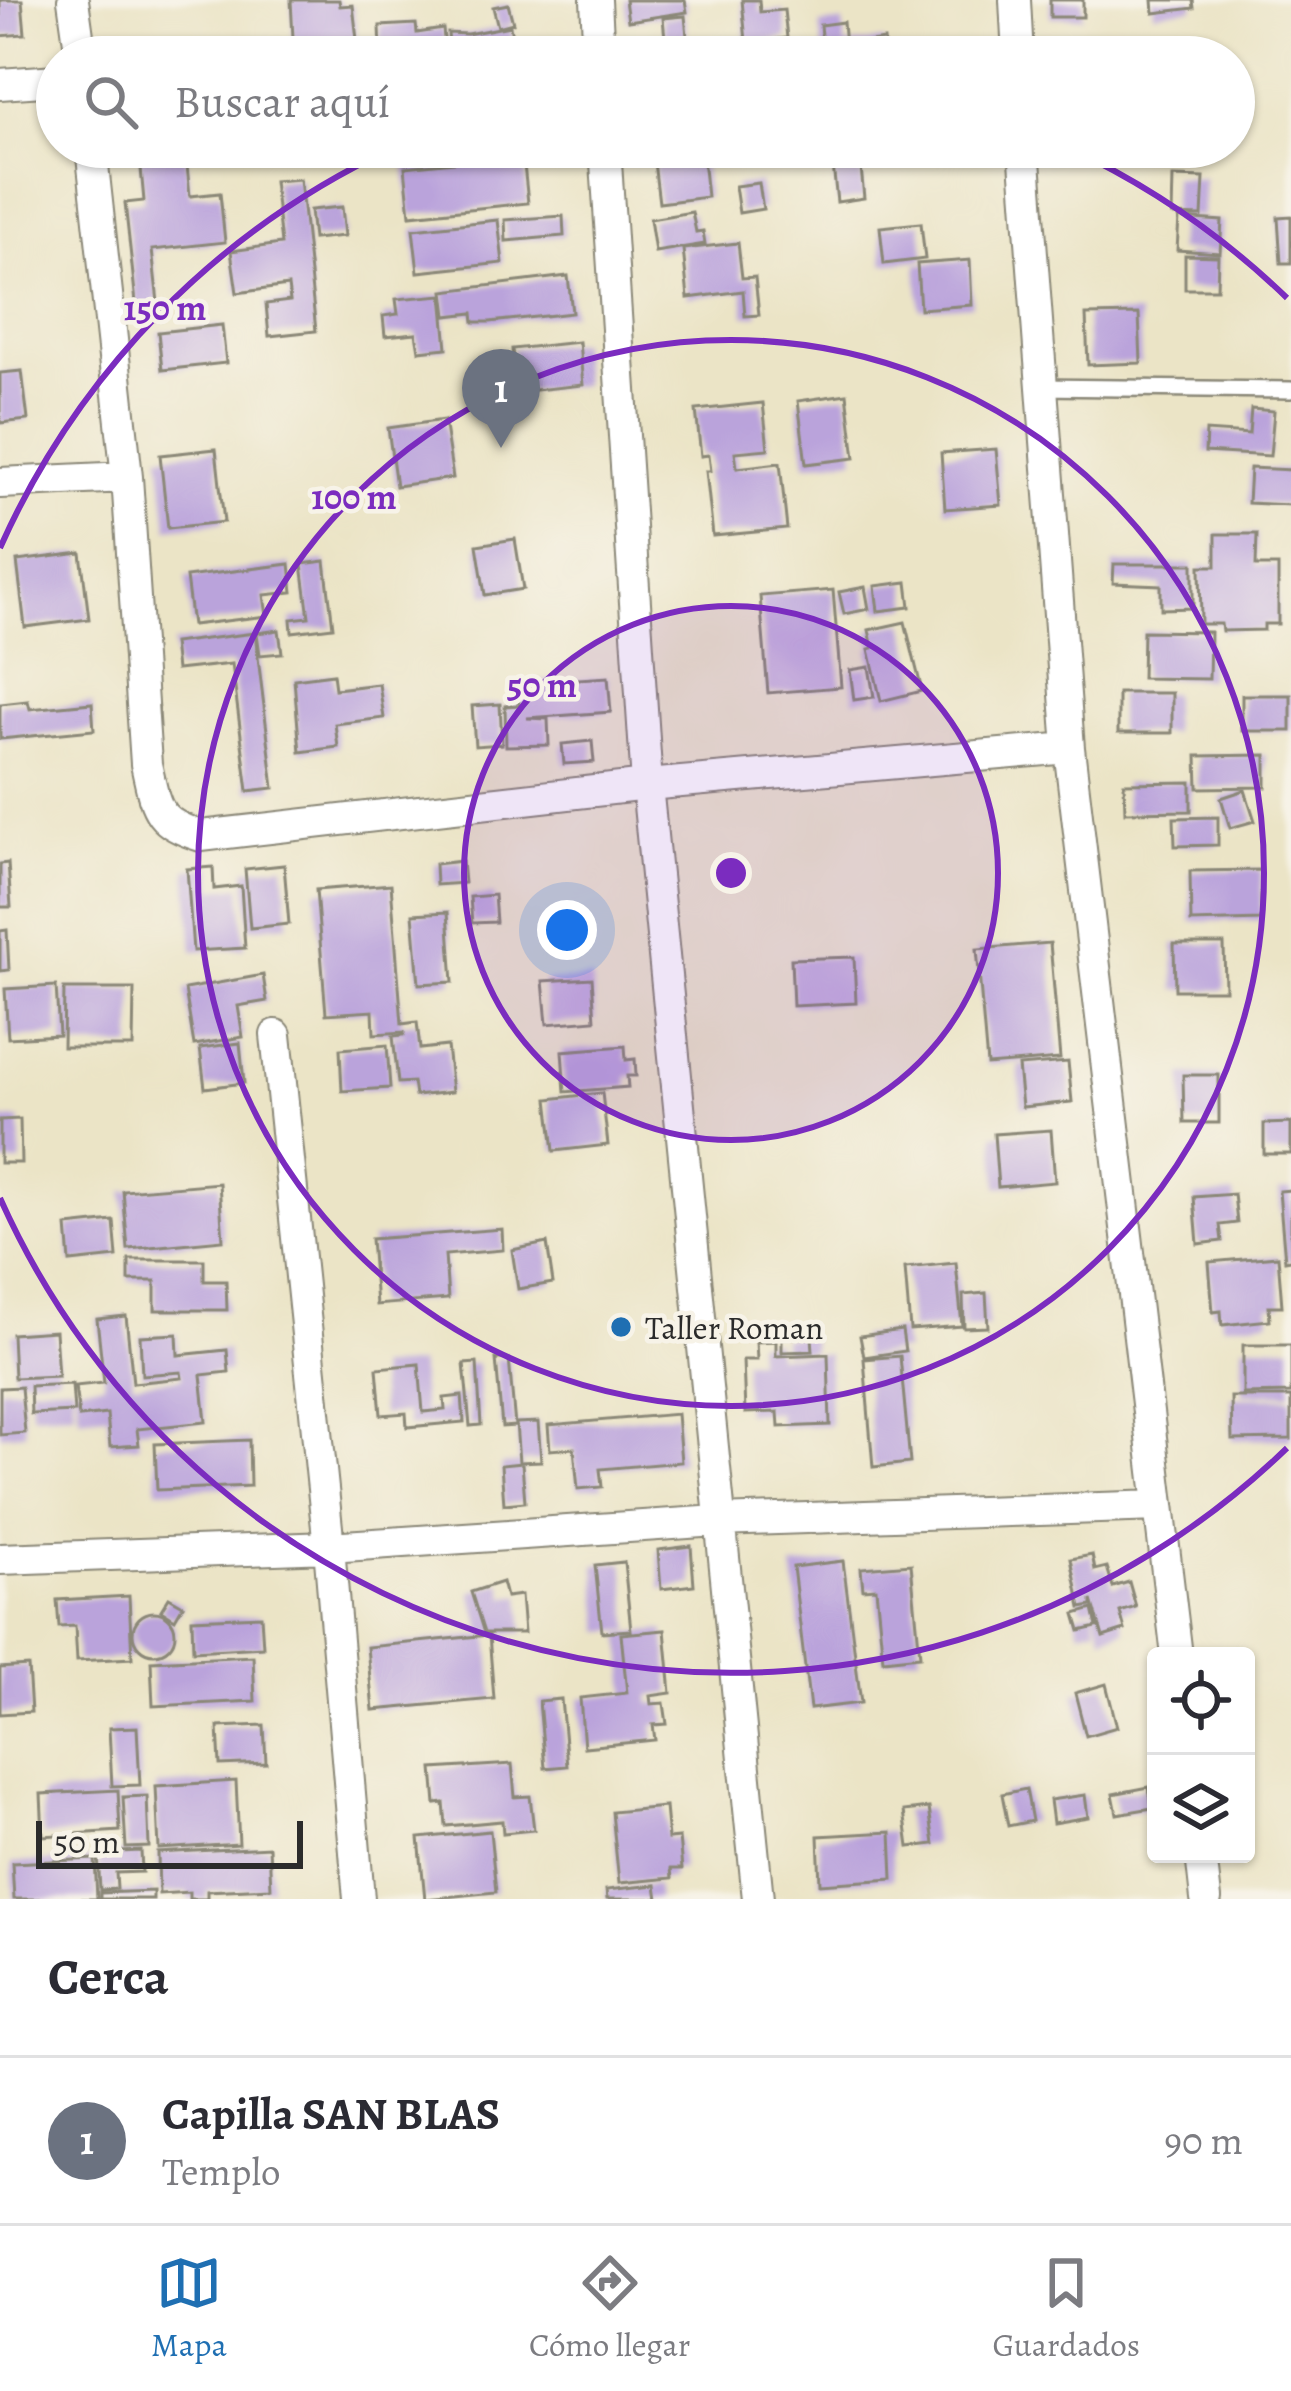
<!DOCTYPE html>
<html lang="es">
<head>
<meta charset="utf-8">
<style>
  :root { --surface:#fff; --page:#f2f2f3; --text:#2b2b33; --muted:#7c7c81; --line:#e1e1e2; --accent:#1f6fb2 }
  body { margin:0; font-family:Alegreya,serif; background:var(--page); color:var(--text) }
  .controls { position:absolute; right:36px; bottom:36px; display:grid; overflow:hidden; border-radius:12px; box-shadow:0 3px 9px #0004 }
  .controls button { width:108px; height:108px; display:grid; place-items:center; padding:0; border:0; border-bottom:3px solid var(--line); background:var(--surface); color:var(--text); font:60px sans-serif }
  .scale { position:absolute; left:36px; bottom:30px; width:267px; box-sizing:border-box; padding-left:12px; border:6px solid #2b2b2b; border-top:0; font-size:33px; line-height:42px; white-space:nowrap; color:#2b2b2b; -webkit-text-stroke:9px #f7f3e8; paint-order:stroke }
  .you { position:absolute; left:567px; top:930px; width:42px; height:42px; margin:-30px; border:9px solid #fff; border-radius:50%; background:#1a73e8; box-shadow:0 0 0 18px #1a73e833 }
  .badge { display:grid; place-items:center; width:78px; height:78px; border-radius:50%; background:var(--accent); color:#fff; font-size:39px; font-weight:700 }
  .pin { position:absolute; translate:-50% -99px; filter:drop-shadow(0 3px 6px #0008) }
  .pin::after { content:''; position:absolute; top:63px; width:42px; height:36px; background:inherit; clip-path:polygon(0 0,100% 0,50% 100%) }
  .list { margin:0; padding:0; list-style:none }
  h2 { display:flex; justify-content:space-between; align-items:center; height:156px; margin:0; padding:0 48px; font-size:51px }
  h2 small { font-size:39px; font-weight:400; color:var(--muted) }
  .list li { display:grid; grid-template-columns:78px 1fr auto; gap:36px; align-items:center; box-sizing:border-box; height:168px; padding:0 48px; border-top:3px solid var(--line) }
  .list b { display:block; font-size:45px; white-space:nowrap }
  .list p { margin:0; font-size:39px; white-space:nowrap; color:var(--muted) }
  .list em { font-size:39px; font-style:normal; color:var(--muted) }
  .icon { flex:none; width:66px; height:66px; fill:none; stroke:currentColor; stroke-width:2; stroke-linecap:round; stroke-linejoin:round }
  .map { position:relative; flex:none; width:1291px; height:1899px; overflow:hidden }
  .search { position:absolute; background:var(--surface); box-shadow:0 3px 9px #0004; left:36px; right:36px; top:36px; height:132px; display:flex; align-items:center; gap:30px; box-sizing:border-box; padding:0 42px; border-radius:66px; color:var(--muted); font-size:45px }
  .sheet { height:324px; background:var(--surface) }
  nav { display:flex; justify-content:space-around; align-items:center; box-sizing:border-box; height:168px; border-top:3px solid var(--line); background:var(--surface); font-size:33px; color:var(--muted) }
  nav a { display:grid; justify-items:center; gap:6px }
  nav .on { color:var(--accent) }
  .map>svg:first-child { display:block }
  .building { fill:#baa3db }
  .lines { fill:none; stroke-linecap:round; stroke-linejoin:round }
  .lane-casing { stroke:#8b8878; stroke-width:20 }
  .street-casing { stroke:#8b8878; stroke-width:34 }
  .lane { stroke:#fff; stroke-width:15 }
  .street { stroke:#fff; stroke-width:30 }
  .ring { fill:none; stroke:#7b2cbf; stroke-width:6 }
  .poi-dot { fill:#1f6fb2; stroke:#f7f3e8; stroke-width:4.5 }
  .labels { text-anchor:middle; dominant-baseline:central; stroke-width:9; stroke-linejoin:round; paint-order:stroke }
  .poi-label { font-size:33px; fill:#2b2b2b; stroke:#f7f3e8; text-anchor:start }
  .centre { fill:#7b2cbf; stroke:#f7f3e8; stroke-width:6 }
  .ring-label { font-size:36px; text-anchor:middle; font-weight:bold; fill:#7b2cbf; stroke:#f7f3e8; stroke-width:9; stroke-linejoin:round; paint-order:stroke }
</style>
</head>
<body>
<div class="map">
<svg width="1291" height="1899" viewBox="0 0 1291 1899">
  <rect width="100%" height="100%" fill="#f7f3e8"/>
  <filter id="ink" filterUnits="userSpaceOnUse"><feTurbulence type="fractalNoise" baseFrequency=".00833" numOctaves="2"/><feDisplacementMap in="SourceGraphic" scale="24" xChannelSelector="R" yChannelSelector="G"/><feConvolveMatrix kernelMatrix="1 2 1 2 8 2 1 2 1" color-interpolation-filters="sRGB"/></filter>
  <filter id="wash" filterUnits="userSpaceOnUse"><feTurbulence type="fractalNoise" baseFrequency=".004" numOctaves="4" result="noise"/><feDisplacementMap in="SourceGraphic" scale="48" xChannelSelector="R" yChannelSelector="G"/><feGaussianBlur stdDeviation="2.7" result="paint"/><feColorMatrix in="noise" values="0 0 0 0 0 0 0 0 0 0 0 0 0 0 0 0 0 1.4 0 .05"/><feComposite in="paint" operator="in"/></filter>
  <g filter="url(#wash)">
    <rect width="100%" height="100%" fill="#ebe4c6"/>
    <g id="blocks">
      <path class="building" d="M0 0H22L25 34 0 36Z
        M291 0H339L340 6 353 5 359 57H294Z
        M625 0H685L687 12 628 21Z
        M742 0H759L760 12 784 10 787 38 763 41 765 51 747 52Z
        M1050 0H1083V17H1050Z
        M1153 0H1193L1194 8 1154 13Z
        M508 4 513 23 498 27 493 7Z
        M685 16 688 46 666 49 663 18Z
        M843 22 845 46 884 40 886 57H823L820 25Z
        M416 24 417 33 443 29 446 57 381 54 380 26Z
        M510 26 516 57H450L448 33 467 34Z
        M139 147H235V150L186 155 190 196 220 193 225 242 152 250 160 320 138 321 125 203 144 201Z
        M831 147H859L864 198 837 202Z
        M702 149 707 197 659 203 653 154Z
        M523 155 528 203 410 215 405 167Z
        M1173 177 1204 178 1202 216 1172 215Z
        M300 179 316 331 269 336 266 304 290 301 288 286 237 293 231 251 281 244 274 181Z
        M759 183 763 209 739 213 735 186Z
        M342 207 345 236 313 239 310 210Z
        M692 212 696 232 703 231 705 244 655 252 650 219Z
        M563 216 564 236 506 241 505 220Z
        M1291 216V263H1281L1278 217Z
        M1179 218 1222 221 1220 253 1177 250Z
        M498 220 503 263 418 272 413 229Z
        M921 223 925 259 884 264 880 227Z
        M738 243 742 278 755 277 759 315 745 316 743 291 688 298 683 249Z
        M1185 255 1218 256 1217 289H1185Z
        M970 260 972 305 920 309 917 264Z
        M568 276 572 313 490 322H474L473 313 447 316 444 291Z
        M442 295 447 348 419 351 416 333 385 336 383 316 398 314 396 299Z
        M1139 314 1141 363 1088 365 1086 315Z
        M222 325 226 363 162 370 158 332Z
        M579 342 583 385 516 392 512 349Z
        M22 371 28 420 0 423V373Z
        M847 394 855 458 806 464 798 401Z
        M763 403 768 449 735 452 737 468 780 463 787 529 713 536 706 471H711L709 455 701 456 696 410Z
        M1251 409 1274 411 1270 456 1205 452 1206 431 1249 434Z
        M444 420 453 478 396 486 388 428Z
        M216 449 224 522 168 528 160 455Z
        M996 449 1001 505 945 509 941 453Z
        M1250 468 1291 470V505L1248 503Z
        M1216 534H1257L1256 566H1278V624H1264V630L1222 631 1221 624H1201L1200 566H1216Z
        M515 539 523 589 485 595 477 545Z
        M81 553 89 619 25 627 17 561Z
        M325 561 333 627 292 632 291 619 309 617 302 564Z
        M290 564 293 592 264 595 267 616 192 625 186 577Z
        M1114 564H1193V608L1161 609V585L1113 583Z
        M907 582 910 607 878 611 875 586Z
        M865 587 869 609 844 614 839 592Z
        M833 590 841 687 768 693 760 596Z
        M905 622 922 691 881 701 869 649 873 648 869 630Z
        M279 630 282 653 260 655 257 633Z
        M1143 631 1210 632 1209 679 1142 678Z
        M255 633 274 788 248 791 232 664 176 670 173 643Z
        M869 667 874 697 854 700 850 670Z
        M333 674 335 689 379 684 384 718 335 724 338 747 300 752 294 679Z
        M608 677 611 712 527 718 548 719 549 745 506 746 505 706 519 705 517 683Z
        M1118 693H1172V733H1118Z
        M1242 695H1291V731H1242Z
        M28 701 30 709 92 703 94 730 0 739V704Z
        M500 704 502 744 475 746 472 706Z
        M592 741 594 762 564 764 562 744Z
        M1266 755V787L1198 788 1197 756Z
        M1191 782V811L1125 812 1124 783Z
        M1245 790 1255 821 1230 828 1221 798Z
        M1218 817V845L1175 846 1174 818Z
        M462 861 464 883 436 885 435 864Z
        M8 863 11 907H0V864Z
        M284 865 289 924 250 928 245 869Z
        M213 867 214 889 241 886 245 948 193 951 187 869Z
        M1261 870V920L1191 922 1190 871Z
        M391 884 402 1024 417 1022 420 1049 447 1046 452 1092 415 1096 413 1082 398 1083 393 1036 404 1035V1032L374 1034 373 1011 326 1014 316 890Z
        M494 895 496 922 472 923 470 897Z
        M448 912 453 982 419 984 413 914Z
        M7 930 9 970 0 971V931Z
        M1050 943 1060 1059 987 1065 977 949Z
        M1174 944H1224L1225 990H1175Z
        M854 957 856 1003 793 1006 791 959Z
        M263 975 267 1001 238 1006 243 1037 194 1045 185 989Z
        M592 978 595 1020 547 1024 543 981Z
        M56 986 59 1035 8 1038 5 989Z
        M64 989H134L133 1047H63Z
        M240 1043 244 1083 205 1088 200 1048Z
        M387 1045 390 1088 342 1091 340 1049Z
        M625 1046 626 1060 635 1059 636 1076H627L628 1087 565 1092 562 1051Z
        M1068 1062 1072 1102 1022 1107 1018 1066Z
        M1183 1075H1219V1123H1184Z
        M602 1093 608 1145 554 1151 548 1099Z
        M20 1119 21 1163H0V1120Z
        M1291 1123V1154H1264V1124Z
        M1051 1130 1055 1182 998 1187 994 1134Z
        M219 1183 223 1240 128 1249 123 1191Z
        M1291 1190V1260L1285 1261 1279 1191Z
        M1234 1194 1237 1223 1220 1225 1222 1241 1198 1244 1194 1197Z
        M114 1221 117 1257 70 1262 67 1226Z
        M502 1229 503 1250 445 1255 448 1299 376 1305 371 1239Z
        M547 1243 553 1283 518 1289 512 1250Z
        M1278 1256 1282 1306H1269L1270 1320 1222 1325 1221 1311 1213 1312 1209 1262Z
        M129 1260H204V1281H226L227 1310H155V1281H129Z
        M956 1263 962 1326 910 1330 905 1268Z
        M986 1293 988 1327 964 1328 963 1295Z
        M126 1316 133 1383 182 1378 181 1372 142 1375 140 1336 177 1334 178 1355 227 1350 229 1372 201 1375 206 1422 137 1429 139 1445 110 1447 107 1414 79 1417 75 1386 104 1383 97 1319Z
        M902 1330 905 1351 864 1357 860 1336Z
        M55 1331 58 1376 14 1378 12 1334Z
        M812 1337 813 1351 782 1352V1338Z
        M776 1341V1356L828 1354 830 1425 779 1427 778 1412 745 1413 743 1360H757L756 1342Z
        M1243 1345H1291V1393L1243 1394Z
        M900 1356 910 1463 873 1467 864 1359Z
        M496 1359H509L515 1426 502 1427Z
        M477 1363 481 1425 470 1426 464 1364Z
        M419 1364 423 1412 445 1410 444 1398 462 1396 464 1422 407 1427 406 1413 381 1415 377 1368Z
        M72 1384 74 1412 31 1414 30 1386Z
        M21 1387 25 1433 0 1435V1388Z
        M1231 1397H1291V1439L1232 1440Z
        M677 1414 681 1462 600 1469 602 1487 578 1489 574 1448 550 1450 548 1425Z
        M538 1422 541 1461 519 1462 516 1423Z
        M249 1440 250 1486 157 1490 155 1444Z
        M522 1463 525 1502 504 1504 501 1465Z
        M691 1546 694 1585 661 1589 658 1550Z
        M1092 1555 1095 1570 1107 1567 1113 1587 1129 1582 1136 1607 1120 1612 1125 1630 1103 1637 1092 1600V1606L1081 1608 1071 1559Z
        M843 1561 861 1703 810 1709 793 1567Z
        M624 1562 631 1630 602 1632 595 1565Z
        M911 1564 920 1656 883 1660 876 1588 863 1589 861 1568Z
        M502 1582 506 1597 521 1595 524 1633H484L471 1592Z
        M129 1596 132 1658 77 1661 75 1626 59 1627 57 1600Z
        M169 1597 183 1605 175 1619 161 1610Z
        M1093 1609 1097 1627 1080 1631 1075 1614Z
        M133 1633a21 21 0 1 1 42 0a21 21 0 1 1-42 0Z
        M261 1616 263 1647 193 1651 192 1619Z
        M665 1630 671 1693 650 1696 651 1704 664 1703 667 1724 653 1725 655 1740 584 1747 580 1698 627 1693 621 1634Z
        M489 1635 494 1699 373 1710 367 1647Z
        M253 1656 255 1701 153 1706 151 1661Z
        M28 1666 31 1712 0 1714V1668Z
        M1106 1684 1117 1727 1086 1736 1075 1693Z
        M561 1699 567 1766 545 1768 539 1701Z
        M264 1725 266 1763 220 1765 218 1727Z
        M137 1727 140 1785 112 1786 109 1728Z
        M512 1764 515 1797 530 1796 534 1830 503 1833 502 1821 446 1826 444 1803 436 1804 433 1769Z
        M236 1781 239 1844 159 1849 156 1786Z
        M1149 1787 1152 1808 1117 1814 1113 1794Z
        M1026 1789 1032 1821 1008 1826 1002 1794Z
        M118 1790 120 1831 43 1836 41 1794Z
        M1085 1795 1088 1817 1053 1823 1050 1800Z
        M147 1796 149 1847 126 1848 123 1797Z
        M665 1807 668 1839 679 1838 682 1869H671L672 1878 619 1883 612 1812Z
        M929 1808 934 1844 909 1847 904 1811Z
        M490 1831 496 1892 425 1899 419 1838Z
        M891 1832 893 1879 820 1884 818 1836Z
        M269 1847 271 1888 207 1891V1899H189V1892L159 1894 158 1853Z
        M141 1851 142 1872 116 1873 117 1889 100 1890 98 1853Z
        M95 1859 97 1899H14L12 1863Z
        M656 1885 658 1899H607L606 1890Z
        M153 1891V1899H100V1893Z"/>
    </g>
  </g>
  <g filter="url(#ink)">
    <use href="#blocks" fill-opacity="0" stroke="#8b8878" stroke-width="3"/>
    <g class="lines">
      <g class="lane-casing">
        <path id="lane" d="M1039 387 1291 390"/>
      </g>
      <g class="street-casing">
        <path id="street" d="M73 0 81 57
          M596 0 599 57
          M1015 0 1018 57
          M0 84 57 80
          M91 147 127 477 146 764C156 808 155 822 201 836L647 785 1069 748
          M605 147 647 785 758 1899
          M1024 147 1069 748 1177 1656
          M0 483 127 477
          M276 1035 329 1547 359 1899
          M0 1559 329 1547 718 1521 1159 1506
          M1201 1854 1206 1899"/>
      </g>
      <use href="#lane" class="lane"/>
      <use href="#street" class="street"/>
    </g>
  </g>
  <circle cx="731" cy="873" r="267" fill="#7b2cbf" fill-opacity=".12"/>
  <g class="ring">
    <circle cx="731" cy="873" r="267"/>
    <circle cx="731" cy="873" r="533"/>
    <path d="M1287 1448A800 800 0 0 1 0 1198M0 548A800 800 0 0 1 393 148M1069 148A800 800 0 0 1 1287 298"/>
  </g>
  <circle class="poi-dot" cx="621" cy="1327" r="12"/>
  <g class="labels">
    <g class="poi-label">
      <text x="645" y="1327">Taller Roman</text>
    </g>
  </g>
  <circle cx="731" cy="873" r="18" class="centre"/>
  <g class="ring-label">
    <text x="165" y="320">150 m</text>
    <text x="354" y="509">100 m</text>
    <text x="542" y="697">50 m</text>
  </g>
</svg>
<div class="controls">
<button><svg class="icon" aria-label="locate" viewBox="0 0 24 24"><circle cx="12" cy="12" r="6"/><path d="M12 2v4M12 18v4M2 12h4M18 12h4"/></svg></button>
<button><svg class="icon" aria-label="layers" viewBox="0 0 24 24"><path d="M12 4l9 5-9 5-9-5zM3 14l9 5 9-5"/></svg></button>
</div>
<div class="scale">50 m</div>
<div class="you"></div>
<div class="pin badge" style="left:501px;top:448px;background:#6b7280">1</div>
<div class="search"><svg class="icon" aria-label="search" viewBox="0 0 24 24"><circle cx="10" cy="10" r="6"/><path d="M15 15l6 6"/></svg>Buscar aquí</div>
</div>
<section class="sheet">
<h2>Cerca<small></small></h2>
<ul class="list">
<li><span class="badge" style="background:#6b7280">1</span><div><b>Capilla SAN BLAS</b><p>Templo</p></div><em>90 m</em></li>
</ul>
</section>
<nav>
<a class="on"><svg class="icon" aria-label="map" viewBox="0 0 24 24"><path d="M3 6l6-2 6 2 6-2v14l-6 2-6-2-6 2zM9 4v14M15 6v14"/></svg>Mapa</a>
<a><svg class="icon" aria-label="directions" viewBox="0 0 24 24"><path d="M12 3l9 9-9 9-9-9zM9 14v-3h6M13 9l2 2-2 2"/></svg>Cómo llegar</a>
<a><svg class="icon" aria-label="saved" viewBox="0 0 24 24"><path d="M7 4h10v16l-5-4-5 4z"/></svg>Guardados</a>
</nav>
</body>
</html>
